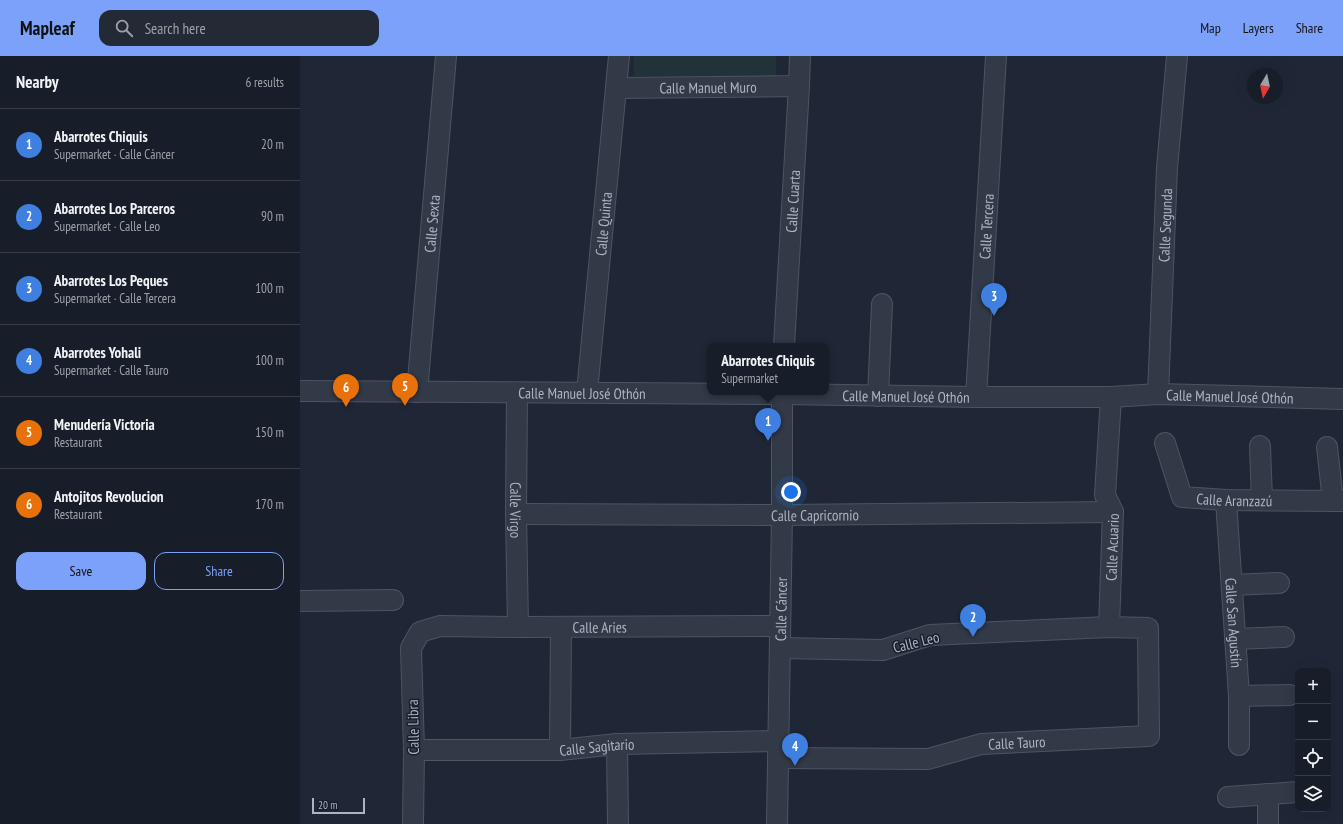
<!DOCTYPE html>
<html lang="en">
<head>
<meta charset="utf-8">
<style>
  :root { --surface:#171d29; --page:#242a35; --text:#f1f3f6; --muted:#9ea2a8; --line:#363b46; --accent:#7ca1fa }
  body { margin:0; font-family:"PT Sans Narrow",sans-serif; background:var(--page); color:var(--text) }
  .controls { position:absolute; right:12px; bottom:12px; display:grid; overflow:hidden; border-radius:8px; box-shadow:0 4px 16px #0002 }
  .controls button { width:36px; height:36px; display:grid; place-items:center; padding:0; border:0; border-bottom:1px solid var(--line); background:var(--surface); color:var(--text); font:20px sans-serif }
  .compass { position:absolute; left:947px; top:12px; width:36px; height:36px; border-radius:50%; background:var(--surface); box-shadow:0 4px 16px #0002; rotate:189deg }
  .scale { position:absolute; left:12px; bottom:10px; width:53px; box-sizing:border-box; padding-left:4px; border:2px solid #acb4c4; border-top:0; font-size:11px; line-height:14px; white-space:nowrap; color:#acb4c4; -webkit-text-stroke:3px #181f2c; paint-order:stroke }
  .you { position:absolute; left:491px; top:436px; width:14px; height:14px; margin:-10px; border:3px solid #fff; border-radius:50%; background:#1a73e8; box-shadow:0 0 0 6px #1a73e833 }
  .badge { display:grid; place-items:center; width:26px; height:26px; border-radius:50%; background:var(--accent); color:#fff; font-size:13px; font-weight:700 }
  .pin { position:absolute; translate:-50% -33px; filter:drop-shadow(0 1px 2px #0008) }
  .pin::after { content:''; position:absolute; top:21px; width:14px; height:12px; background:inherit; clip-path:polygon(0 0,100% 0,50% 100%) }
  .popup { position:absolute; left:407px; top:287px; width:122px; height:52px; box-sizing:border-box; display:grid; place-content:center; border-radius:8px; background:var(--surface); filter:drop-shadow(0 1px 3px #0005); font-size:13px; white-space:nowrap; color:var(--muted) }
  .popup b { font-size:15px; color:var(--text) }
  .popup::after { content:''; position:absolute; left:50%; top:100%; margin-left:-8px; border:8px solid transparent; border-top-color:var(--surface) }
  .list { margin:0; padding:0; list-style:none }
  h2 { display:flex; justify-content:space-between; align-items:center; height:52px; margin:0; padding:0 16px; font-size:17px }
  h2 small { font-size:13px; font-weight:400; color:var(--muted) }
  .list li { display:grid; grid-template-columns:26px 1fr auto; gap:12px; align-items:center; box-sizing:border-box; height:72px; padding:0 16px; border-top:1px solid var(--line) }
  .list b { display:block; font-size:15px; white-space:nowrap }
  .list p { margin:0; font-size:13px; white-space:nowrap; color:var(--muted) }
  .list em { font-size:13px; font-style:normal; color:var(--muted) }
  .actions { display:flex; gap:8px; padding:12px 16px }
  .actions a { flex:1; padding:9px 0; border:1px solid var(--accent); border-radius:12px; text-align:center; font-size:14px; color:var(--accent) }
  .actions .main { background:var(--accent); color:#111 }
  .icon { flex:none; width:22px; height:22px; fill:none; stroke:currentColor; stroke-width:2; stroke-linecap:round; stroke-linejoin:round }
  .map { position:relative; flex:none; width:1043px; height:768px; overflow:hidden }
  header { display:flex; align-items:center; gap:24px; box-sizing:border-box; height:56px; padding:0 20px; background:var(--accent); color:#111 }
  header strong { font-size:19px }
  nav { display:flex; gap:22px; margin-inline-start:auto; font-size:14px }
  .search { width:280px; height:36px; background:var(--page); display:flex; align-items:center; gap:10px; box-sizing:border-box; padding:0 14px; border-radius:12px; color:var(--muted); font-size:15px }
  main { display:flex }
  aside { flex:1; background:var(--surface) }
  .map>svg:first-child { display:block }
  .green { fill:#213338 }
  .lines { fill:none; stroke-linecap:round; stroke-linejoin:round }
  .minor-casing { stroke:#4d5462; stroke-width:22 }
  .minor { stroke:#323947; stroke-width:20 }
  .labels { text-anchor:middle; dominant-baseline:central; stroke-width:3; stroke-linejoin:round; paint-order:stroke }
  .street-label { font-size:15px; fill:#acb4c4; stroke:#181f2c }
</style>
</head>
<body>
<header>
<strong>Mapleaf</strong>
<div class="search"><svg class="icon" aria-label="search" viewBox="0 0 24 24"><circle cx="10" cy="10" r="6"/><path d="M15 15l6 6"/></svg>Search here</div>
<nav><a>Map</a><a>Layers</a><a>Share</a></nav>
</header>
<main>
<aside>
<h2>Nearby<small>6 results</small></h2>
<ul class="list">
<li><span class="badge" style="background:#3f7fe0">1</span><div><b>Abarrotes Chiquis</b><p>Supermarket · Calle Cáncer</p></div><em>20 m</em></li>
<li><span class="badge" style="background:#3f7fe0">2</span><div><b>Abarrotes Los Parceros</b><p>Supermarket · Calle Leo</p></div><em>90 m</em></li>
<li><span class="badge" style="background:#3f7fe0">3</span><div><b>Abarrotes Los Peques</b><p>Supermarket · Calle Tercera</p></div><em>100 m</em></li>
<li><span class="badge" style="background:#3f7fe0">4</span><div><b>Abarrotes Yohali</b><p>Supermarket · Calle Tauro</p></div><em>100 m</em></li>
<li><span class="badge" style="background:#e8710a">5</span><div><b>Menudería Victoria</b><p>Restaurant</p></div><em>150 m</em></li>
<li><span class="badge" style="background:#e8710a">6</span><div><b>Antojitos Revolucion</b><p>Restaurant</p></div><em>170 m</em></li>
</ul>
<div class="actions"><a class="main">Save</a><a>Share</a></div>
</aside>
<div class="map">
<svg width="1043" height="768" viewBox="0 0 1043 768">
  <rect width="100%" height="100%" fill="#1f2737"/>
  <path class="green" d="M334 0H476V21L334 20Z"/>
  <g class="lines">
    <g class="minor-casing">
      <g id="minor">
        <path id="s1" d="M317 32 499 30"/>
        <path id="s2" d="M484 290 499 30 500 0"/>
        <path id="s3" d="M0 335 482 338 676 341H811L858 338 1043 343"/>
        <path id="s4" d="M117 336 146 0"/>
        <path id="s5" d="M287 336 319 0"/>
        <path id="s6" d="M217 337 216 458 218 571"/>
        <path id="s7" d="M858 338 867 112 877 0"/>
        <path d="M578 340 582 248"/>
        <path id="s8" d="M676 341 696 0"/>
        <path id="s9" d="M865 387 882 441 926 444 1043 445"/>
        <path d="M960 390 962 444"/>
        <path d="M1027 391 1033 445"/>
        <path id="s10" d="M926 444 939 640V689"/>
        <path id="s11" d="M216 458 482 459 813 456"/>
        <path d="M932 529 979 527"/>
        <path d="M0 545 93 544"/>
        <path id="s12" d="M809 571 813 456 805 439 811 341"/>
        <path d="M935 583 984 581"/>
        <path d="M939 640 990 639"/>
        <path d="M317 688 318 768"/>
        <path id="s13" d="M114 694H260L317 688 479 685"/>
        <path d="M260 694 261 571"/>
        <path id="s14" d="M479 702 628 703 681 688 849 680 848 572 809 571 630 579 583 594 480 592"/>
        <path d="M968 738V768"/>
        <path d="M928 741 998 736"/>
        <path id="s15" d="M113 768 114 694 111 592 120 576 140 570 218 571 480 570"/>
        <path id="s16" d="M477 768 482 459V336"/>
      </g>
    </g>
    <use href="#minor" class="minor"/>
  </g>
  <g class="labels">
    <g class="street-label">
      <text stroke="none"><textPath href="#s1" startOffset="91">Calle Manuel Muro</textPath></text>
      <text stroke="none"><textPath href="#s2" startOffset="145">Calle Cuarta</textPath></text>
      <text stroke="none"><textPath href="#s4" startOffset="169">Calle Sexta</textPath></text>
      <text stroke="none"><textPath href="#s5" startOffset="169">Calle Quinta</textPath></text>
      <text stroke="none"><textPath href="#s7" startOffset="169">Calle Segunda</textPath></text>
      <text stroke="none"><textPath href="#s8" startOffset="171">Calle Tercera</textPath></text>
      <text stroke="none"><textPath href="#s3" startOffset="282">Calle Manuel José Othón</textPath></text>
      <text stroke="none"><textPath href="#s3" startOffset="606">Calle Manuel José Othón</textPath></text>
      <text stroke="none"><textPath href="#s3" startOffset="930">Calle Manuel José Othón</textPath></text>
      <text stroke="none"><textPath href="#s9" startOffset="109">Calle Aranzazú</textPath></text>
      <text stroke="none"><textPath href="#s6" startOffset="117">Calle Virgo</textPath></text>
      <text stroke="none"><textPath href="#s11" startOffset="299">Calle Capricornio</textPath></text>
      <text stroke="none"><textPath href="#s12" startOffset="80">Calle Acuario</textPath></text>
      <text stroke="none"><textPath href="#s16" startOffset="215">Calle Cáncer</textPath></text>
      <text stroke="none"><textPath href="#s10" startOffset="123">Calle San Agustín</textPath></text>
      <text stroke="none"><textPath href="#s15" startOffset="375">Calle Aries</textPath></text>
      <text transform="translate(616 586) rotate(-14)">Calle Leo</text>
      <text transform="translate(113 671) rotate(-91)">Calle Libra</text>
      <text stroke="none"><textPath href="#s14" startOffset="240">Calle Tauro</textPath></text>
      <text stroke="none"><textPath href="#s13" startOffset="183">Calle Sagitario</textPath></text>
    </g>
  </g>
</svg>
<div class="controls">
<button>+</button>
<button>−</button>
<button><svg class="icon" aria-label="locate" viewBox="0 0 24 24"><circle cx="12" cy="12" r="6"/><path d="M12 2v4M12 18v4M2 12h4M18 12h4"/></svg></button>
<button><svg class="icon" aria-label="layers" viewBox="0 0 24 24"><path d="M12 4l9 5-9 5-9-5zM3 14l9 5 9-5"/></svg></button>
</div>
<svg class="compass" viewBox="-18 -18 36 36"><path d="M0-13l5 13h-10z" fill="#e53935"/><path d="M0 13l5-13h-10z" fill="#9ea2a8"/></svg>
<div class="scale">20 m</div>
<div class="you"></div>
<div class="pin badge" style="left:468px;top:385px;background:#3f7fe0">1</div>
<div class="popup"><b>Abarrotes Chiquis</b>Supermarket</div>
<div class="pin badge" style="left:673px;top:581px;background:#3f7fe0">2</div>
<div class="pin badge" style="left:694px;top:260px;background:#3f7fe0">3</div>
<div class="pin badge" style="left:495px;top:710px;background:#3f7fe0">4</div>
<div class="pin badge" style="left:105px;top:350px;background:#e8710a">5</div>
<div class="pin badge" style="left:46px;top:351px;background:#e8710a">6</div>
</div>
</main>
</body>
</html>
